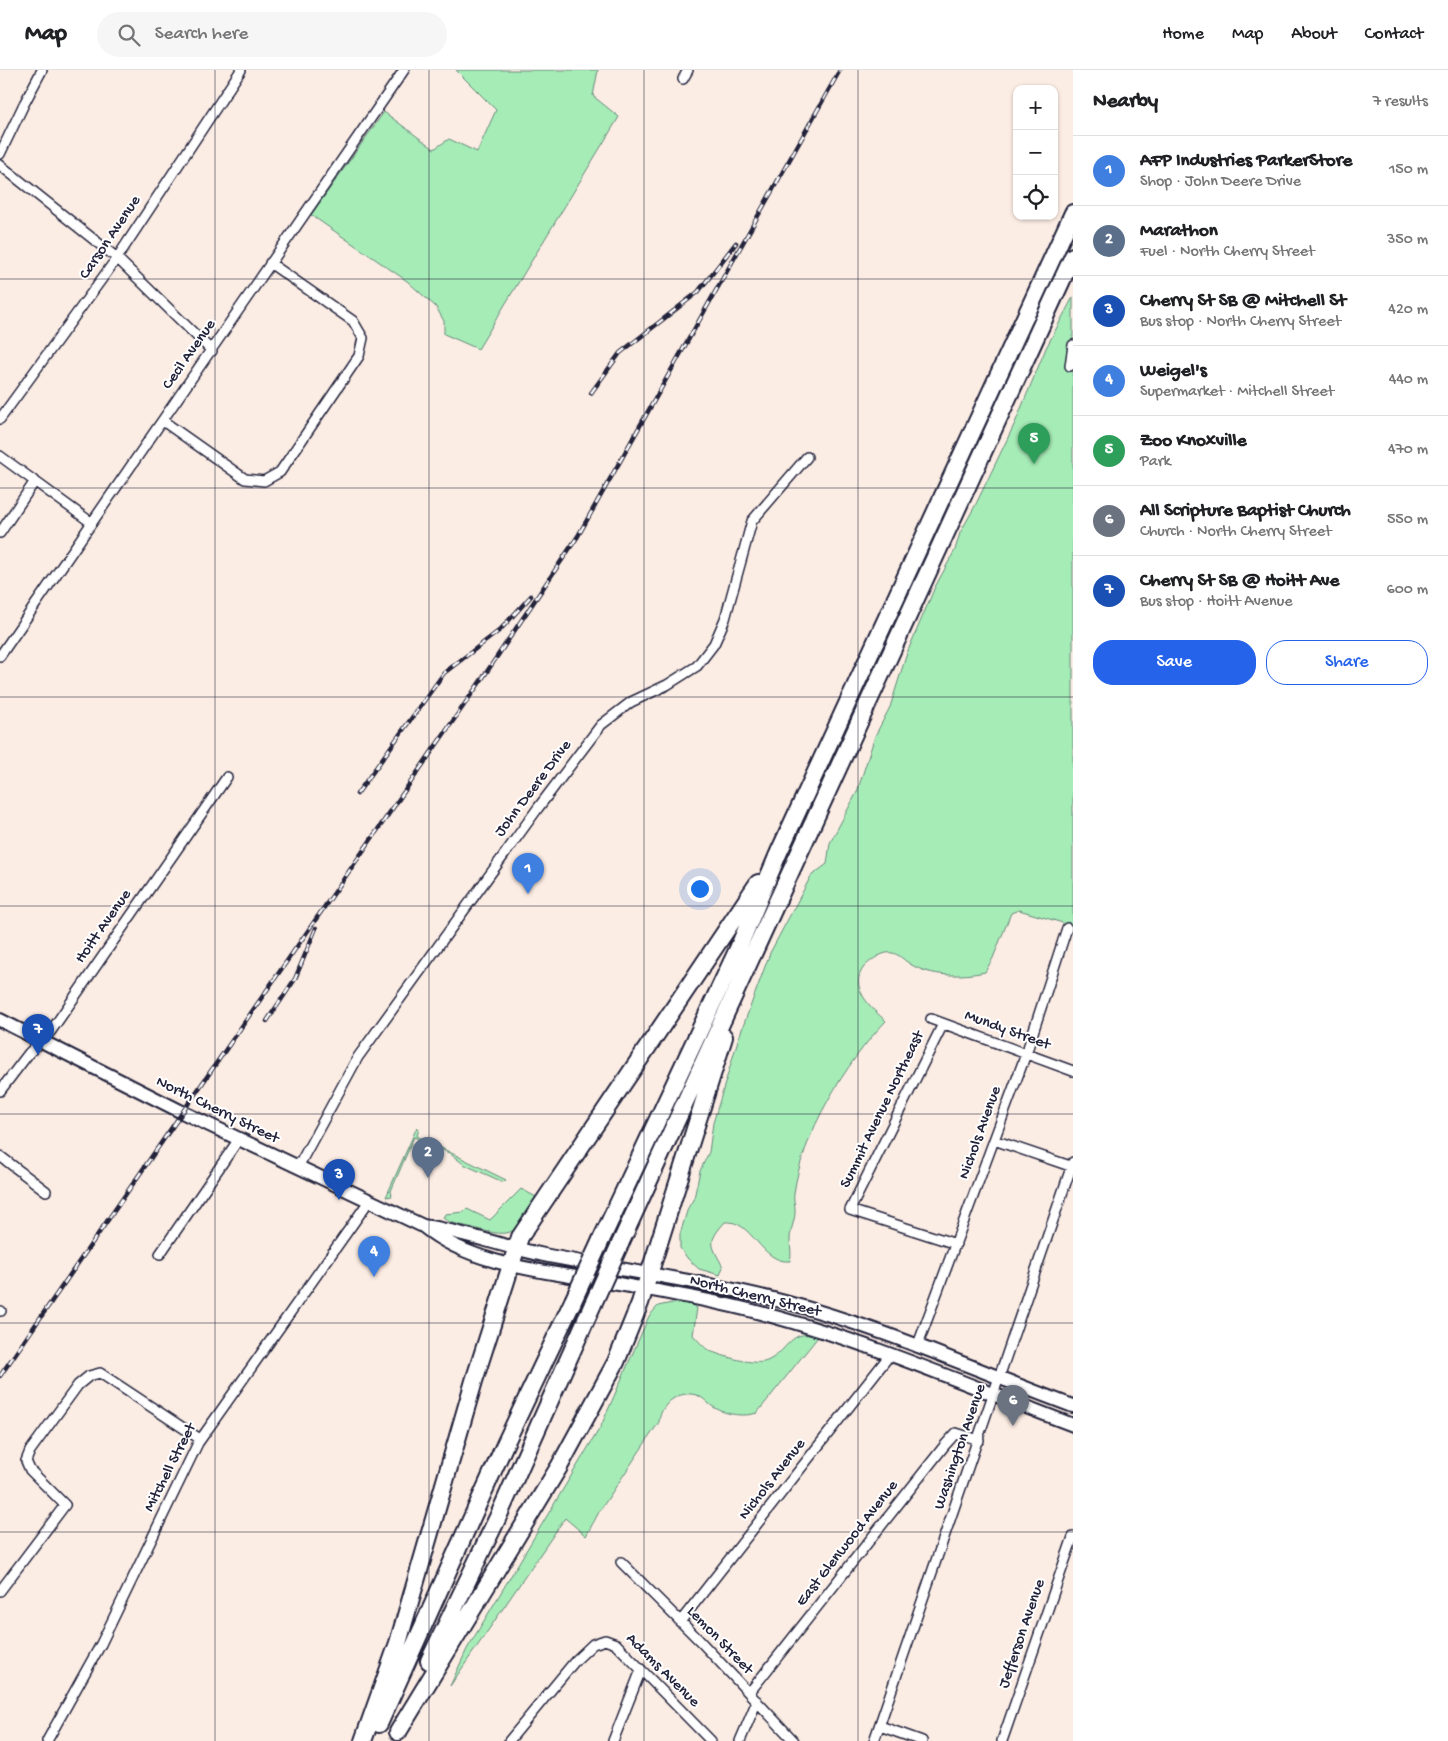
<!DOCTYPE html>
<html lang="en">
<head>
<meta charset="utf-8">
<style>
  :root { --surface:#fff; --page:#f6f6f6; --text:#202124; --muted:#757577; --line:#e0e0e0; --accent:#2563eb }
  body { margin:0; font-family:"Gochi Hand",sans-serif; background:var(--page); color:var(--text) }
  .controls { position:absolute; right:15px; top:15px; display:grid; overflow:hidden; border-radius:10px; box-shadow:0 1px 4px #0004 }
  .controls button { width:45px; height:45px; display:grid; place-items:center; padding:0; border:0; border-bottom:1px solid var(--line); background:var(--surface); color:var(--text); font:25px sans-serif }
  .you { position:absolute; left:699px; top:818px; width:18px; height:18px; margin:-12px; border:4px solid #fff; border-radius:50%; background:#1a73e8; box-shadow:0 0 0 8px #1a73e833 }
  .badge { display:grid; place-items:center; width:32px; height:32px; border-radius:50%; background:var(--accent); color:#fff; font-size:16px; font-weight:700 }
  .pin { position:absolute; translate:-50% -41px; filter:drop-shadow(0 1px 2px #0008) }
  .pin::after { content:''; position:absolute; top:26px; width:18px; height:15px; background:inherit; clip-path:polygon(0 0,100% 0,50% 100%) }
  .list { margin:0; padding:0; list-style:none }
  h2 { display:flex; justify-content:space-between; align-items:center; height:65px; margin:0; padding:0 20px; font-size:21px }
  h2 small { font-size:16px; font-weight:400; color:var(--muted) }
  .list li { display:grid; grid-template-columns:32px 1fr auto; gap:15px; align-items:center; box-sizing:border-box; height:70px; padding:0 20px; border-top:1px solid var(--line) }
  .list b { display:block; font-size:19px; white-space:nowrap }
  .list p { margin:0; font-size:16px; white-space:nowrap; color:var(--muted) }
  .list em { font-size:16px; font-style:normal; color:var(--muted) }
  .actions { display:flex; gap:10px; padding:15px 20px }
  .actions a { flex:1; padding:11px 0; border:1px solid var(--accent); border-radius:20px; text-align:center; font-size:18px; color:var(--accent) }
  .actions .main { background:var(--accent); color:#fff }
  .icon { flex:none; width:28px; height:28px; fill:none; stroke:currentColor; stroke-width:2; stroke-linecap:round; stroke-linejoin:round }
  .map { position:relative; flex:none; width:1073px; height:1671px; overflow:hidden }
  header { display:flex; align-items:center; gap:30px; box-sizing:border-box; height:70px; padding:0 25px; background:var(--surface); border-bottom:1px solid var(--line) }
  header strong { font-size:24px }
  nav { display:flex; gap:28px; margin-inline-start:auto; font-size:18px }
  .search { width:350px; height:45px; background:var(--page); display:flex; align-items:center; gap:12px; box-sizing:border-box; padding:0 18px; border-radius:28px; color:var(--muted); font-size:19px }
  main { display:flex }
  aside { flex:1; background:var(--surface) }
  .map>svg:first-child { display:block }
  .green { fill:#a6ecb7; stroke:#648779 }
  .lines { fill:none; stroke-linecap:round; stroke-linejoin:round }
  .street-casing { stroke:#22223b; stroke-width:12 }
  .secondary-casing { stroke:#22223b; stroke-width:16 }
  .highway-casing { stroke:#22223b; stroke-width:20 }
  .street { stroke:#fff; stroke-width:9 }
  .secondary { stroke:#fff; stroke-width:12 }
  .highway { stroke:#fff; stroke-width:16 }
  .rail-casing { stroke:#22223b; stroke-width:4.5 }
  .rail { stroke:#fff; stroke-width:2.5; stroke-dasharray:8; stroke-linecap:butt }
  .highway-bridge-casing { stroke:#22223b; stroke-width:20; stroke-linecap:butt }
  .highway-bridge { stroke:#fff; stroke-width:16 }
  .grid { fill:none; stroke:#22223b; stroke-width:1; stroke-opacity:0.55 }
  .labels { text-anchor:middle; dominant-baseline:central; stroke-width:4; stroke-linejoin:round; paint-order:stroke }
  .street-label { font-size:16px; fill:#22223b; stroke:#fff }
</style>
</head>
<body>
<header>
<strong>Map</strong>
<div class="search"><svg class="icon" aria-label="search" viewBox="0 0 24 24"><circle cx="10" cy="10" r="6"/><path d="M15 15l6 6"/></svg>Search here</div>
<nav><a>Home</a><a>Map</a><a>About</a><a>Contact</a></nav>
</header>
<main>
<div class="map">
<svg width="1073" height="1671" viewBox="0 0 1073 1671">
  <rect width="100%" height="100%" fill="#fcede4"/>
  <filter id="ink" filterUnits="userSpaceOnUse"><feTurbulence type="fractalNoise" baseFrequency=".02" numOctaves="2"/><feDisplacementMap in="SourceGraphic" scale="10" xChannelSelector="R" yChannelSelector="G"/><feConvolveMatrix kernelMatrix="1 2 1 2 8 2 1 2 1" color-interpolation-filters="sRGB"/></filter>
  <g filter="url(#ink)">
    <path class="green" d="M456 0H598L593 26 619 47 478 279 444 264V251L436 237 407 211 311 145 384 42 434 79 449 69 477 82 496 40Z
      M1073 227V856L1019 840 1011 843 993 888 985 902C961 907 931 907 910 894 902 889 897 881 886 883 878 885 870 891 864 897 848 917 871 938 886 951 846 992 801 1066 794 1124 793 1129 795 1134 795 1139 796 1149 790 1159 790 1169 790 1177 792 1183 790 1191 761 1194 752 1149 725 1152 706 1173 712 1175 723 1197L720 1205 699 1199 688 1189 680 1178V1164L688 1138 694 1128 700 1101 709 1082 713 1053 738 970 770 883 811 806 827 794 830 773 857 722 875 666 890 637 907 583 935 517 955 480 960 463 975 436 1015 353 1046 278Z
      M417 1057 419 1059 417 1066 506 1110 503 1112 465 1095 449 1083 414 1067 391 1121 392 1126 386 1127Z
      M521 1119 540 1129C515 1162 517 1170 473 1158 464 1155 450 1154 443 1148L445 1144 464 1142 467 1139 490 1150Z
      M672 1233 690 1234 697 1238 693 1265C698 1270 704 1278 710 1281 722 1286 755 1296 767 1291 789 1281 790 1257 818 1267L757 1343C744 1347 727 1345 715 1338 709 1335 705 1329 699 1326 680 1318 660 1334 659 1352L599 1442 586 1466 565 1448 450 1616 467 1579 601 1356 649 1246 658 1236Z"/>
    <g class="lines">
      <g class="street-casing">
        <path id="street" d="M683 9 688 0
          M0 84 24 34 42 0
          M0 95 117 188 212 281
          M1070 296 1073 275
          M0 349 117 188 241 0
          M163 351 245 409 264 411 280 402 359 286 363 268 353 251 270 193
          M0 386 92 453
          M0 463 35 411
          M0 586 404 0
          M931 949 1073 1001
          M943 954 850 1140 956 1174
          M0 1021 29 983 51 961 227 707
          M994 1070 1073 1097
          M0 1086 46 1121
          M298 1097 358 987 538 738 601 655 631 632 667 615 697 596 714 574 725 549 752 451 807 387
          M160 1184 239 1069
          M0 1241H1
          M917 1277 1026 984 1067 858
          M621 1492 700 1571 794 1671
          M0 1521 65 1435 30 1400 26 1391 30 1381 78 1315 89 1306 100 1303 200 1369
          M680 1552 889 1286
          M749 1623 945 1375 956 1363 979 1370
          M880 1656 922 1671
          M47 1671 101 1574 198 1373 369 1131
          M509 1671 575 1591 593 1574 605 1570 616 1574 711 1671
          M613 1671 641 1600
          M740 1671 757 1631
          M874 1671 1073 1092
          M1002 1671 1073 1467"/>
      </g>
      <g class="secondary-casing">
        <path id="secondary" d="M0 950 182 1042 423 1156C471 1195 542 1201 601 1211 657 1221 713 1230 768 1245 872 1273 972 1317 1073 1355
          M423 1156C464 1161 503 1177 544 1185 624 1201 706 1211 785 1232 884 1258 978 1301 1073 1336"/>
      </g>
      <g class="highway-casing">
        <path id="highway" d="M601 1170 737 881 779 782 1073 143
          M620 1174 1073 186
          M429 1591 498 1447 593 1234
          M379 1654 506 1372 573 1231
          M398 1662 559 1397 616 1292 640 1233 724 967
          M363 1671 398 1573 474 1311 520 1167 758 813"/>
      </g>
      <use href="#street" class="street"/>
      <use href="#secondary" class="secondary"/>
      <use href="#highway" class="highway"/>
      <g class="rail-casing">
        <path id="rail" d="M591 323 620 283 698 222 736 173
          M357 724 444 603 500 560 531 526
          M267 951 295 909 316 858
          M0 1306 482 609 578 466 840 0"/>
      </g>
      <use href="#rail" class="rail"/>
      <g class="highway-bridge-casing">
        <path id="highway-bridge" d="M573 1231 601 1170
          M593 1234 620 1174"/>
      </g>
      <use href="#highway-bridge" class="highway-bridge"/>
    </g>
  </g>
  <path class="grid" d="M215 0V1671M429 0V1671M644 0V1671M858 0V1671M0 209H1073M0 418H1073M0 627H1073M0 836H1073M0 1044H1073M0 1253H1073M0 1462H1073"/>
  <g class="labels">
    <g class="street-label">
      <text transform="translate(111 168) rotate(-56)">Carson Avenue</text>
      <text transform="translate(190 285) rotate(-55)">Cecil Avenue</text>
      <text transform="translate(534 719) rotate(-53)">John Deere Drive</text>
      <text transform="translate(104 857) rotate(-55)">Hoitt Avenue</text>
      <text transform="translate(1007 961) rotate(20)">Mundy Street</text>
      <text transform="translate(883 1040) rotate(-64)">Summit Avenue Northeast</text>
      <text transform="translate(217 1041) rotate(26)">North Cherry Street</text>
      <text transform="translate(981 1063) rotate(-70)">Nichols Avenue</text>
      <text transform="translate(755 1227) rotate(14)">North Cherry Street</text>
      <text transform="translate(961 1377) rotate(-71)">Washington Avenue</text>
      <text transform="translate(171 1398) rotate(-63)">Mitchell Street</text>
      <text transform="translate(773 1410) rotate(-52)">Nichols Avenue</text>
      <text transform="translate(848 1474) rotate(-52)">East Glenwood Avenue</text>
      <text transform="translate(1023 1564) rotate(-71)">Jefferson Avenue</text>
      <text transform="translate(719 1571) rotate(46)">Lemon Street</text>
      <text transform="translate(662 1601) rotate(45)">Adams Avenue</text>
    </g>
  </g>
</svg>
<div class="controls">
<button>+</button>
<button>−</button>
<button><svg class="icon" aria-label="locate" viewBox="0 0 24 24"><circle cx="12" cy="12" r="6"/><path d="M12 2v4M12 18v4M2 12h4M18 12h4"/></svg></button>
</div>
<div class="you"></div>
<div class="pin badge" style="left:528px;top:824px;background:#3f7fe0">1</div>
<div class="pin badge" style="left:428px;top:1108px;background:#5c6f8a">2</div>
<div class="pin badge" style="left:339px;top:1130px;background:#1a4fb4">3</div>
<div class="pin badge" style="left:374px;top:1207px;background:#3f7fe0">4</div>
<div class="pin badge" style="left:1034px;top:394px;background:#2e9e5b">5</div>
<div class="pin badge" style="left:1013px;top:1356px;background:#6b7280">6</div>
<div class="pin badge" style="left:38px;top:985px;background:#1a4fb4">7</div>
</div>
<aside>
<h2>Nearby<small>7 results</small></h2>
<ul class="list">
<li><span class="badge" style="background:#3f7fe0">1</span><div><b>AFP Industries ParkerStore</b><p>Shop · John Deere Drive</p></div><em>150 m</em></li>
<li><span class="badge" style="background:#5c6f8a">2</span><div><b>Marathon</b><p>Fuel · North Cherry Street</p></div><em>350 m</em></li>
<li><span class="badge" style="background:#1a4fb4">3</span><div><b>Cherry St SB @ Mitchell St</b><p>Bus stop · North Cherry Street</p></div><em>420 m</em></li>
<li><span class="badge" style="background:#3f7fe0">4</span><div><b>Weigel's</b><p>Supermarket · Mitchell Street</p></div><em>440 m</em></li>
<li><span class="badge" style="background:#2e9e5b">5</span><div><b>Zoo Knoxville</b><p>Park</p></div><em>470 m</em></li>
<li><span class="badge" style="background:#6b7280">6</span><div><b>All Scripture Baptist Church</b><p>Church · North Cherry Street</p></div><em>550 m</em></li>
<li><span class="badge" style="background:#1a4fb4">7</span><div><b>Cherry St SB @ Hoitt Ave</b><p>Bus stop · Hoitt Avenue</p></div><em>600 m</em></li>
</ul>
<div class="actions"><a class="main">Save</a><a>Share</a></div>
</aside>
</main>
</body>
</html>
